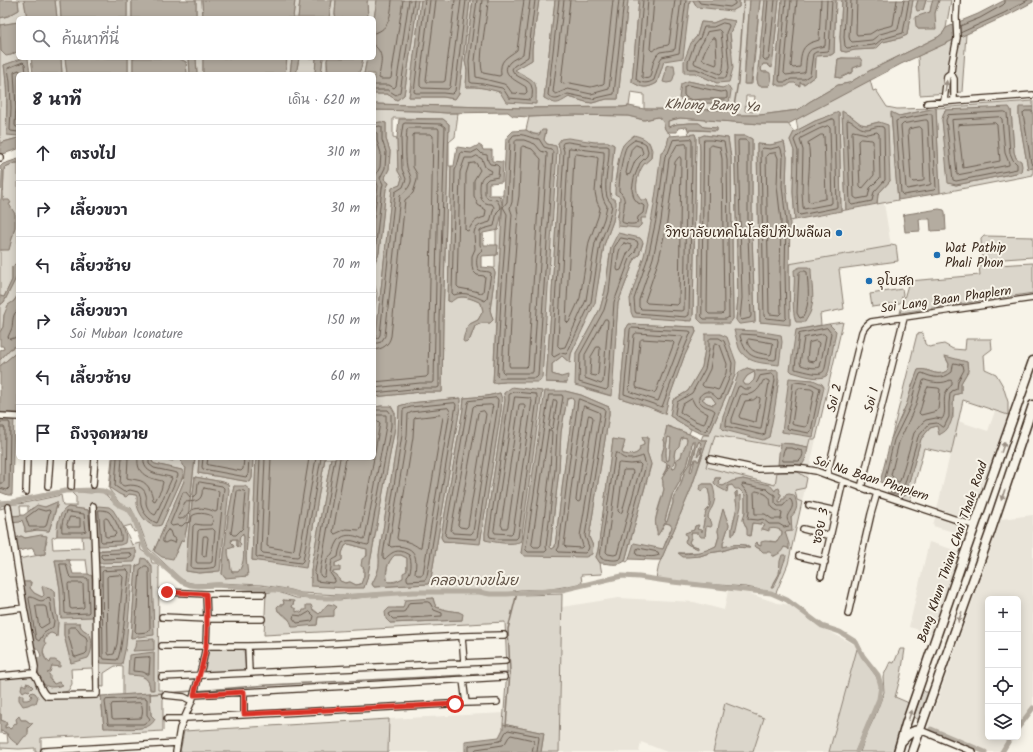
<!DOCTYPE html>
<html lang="th">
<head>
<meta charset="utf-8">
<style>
  :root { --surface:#fff; --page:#f2f2f3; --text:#2b2b33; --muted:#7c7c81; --line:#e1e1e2 }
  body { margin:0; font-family:Kalam,"Playpen Sans Thai",sans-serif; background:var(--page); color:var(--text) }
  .controls { position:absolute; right:12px; bottom:12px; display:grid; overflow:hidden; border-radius:6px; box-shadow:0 2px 10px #0003 }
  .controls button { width:36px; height:36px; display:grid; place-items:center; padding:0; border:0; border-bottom:1px solid var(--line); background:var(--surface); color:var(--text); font:20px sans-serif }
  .stop { position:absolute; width:12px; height:12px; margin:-9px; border:3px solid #d93025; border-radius:50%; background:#fff }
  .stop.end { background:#d93025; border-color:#fff; box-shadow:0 1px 4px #0008 }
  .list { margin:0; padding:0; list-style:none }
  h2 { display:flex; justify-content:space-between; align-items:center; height:52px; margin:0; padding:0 16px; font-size:17px }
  h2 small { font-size:13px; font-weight:400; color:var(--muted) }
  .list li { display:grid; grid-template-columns:26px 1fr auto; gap:12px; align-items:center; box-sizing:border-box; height:56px; padding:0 16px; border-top:1px solid var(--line) }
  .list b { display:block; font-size:15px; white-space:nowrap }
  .list p { margin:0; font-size:13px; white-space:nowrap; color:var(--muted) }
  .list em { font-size:13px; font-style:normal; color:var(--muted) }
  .icon { flex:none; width:22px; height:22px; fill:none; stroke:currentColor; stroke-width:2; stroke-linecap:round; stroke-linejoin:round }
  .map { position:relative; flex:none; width:1033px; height:752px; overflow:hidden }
  .search { position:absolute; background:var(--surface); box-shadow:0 2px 10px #0003; left:16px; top:16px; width:360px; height:44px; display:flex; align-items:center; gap:10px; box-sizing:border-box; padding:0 14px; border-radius:6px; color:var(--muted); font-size:15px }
  .panel { position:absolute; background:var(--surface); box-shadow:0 2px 10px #0003; left:16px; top:72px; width:360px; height:388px; border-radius:6px }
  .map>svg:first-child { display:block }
  .built { fill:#e9e4d9 }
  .green { fill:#dbd6cb; stroke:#8b8074; fill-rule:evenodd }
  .water { fill:#b4aca0; stroke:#84786c; fill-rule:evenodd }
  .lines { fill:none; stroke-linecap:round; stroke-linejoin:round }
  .shore { stroke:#6b5e52; stroke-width:1 }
  .stream { stroke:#84786c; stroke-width:1.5 }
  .canal { stroke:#b4aca0; stroke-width:5 }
  .street-casing { stroke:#3b2a1e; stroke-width:8 }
  .secondary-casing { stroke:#3b2a1e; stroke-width:11 }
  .street { stroke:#f7f3e8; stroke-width:5.5 }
  .secondary { stroke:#f7f3e8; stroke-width:8 }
  .oneway { fill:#998e83 }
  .route { stroke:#d93025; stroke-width:5 }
  .poi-dot { fill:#1f6fb2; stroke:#f7f3e8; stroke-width:1.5 }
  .labels { text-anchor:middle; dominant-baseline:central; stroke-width:4; stroke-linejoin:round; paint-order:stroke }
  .poi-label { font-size:13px; fill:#3b2a1e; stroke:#f7f3e8; text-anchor:start }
  .street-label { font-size:13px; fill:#3b2a1e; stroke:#f7f3e8 }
  .water-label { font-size:14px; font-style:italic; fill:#5f5145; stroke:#f7f3e8 }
</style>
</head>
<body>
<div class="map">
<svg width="1033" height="752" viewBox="0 0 1033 752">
  <rect width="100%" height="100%" fill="#f7f3e8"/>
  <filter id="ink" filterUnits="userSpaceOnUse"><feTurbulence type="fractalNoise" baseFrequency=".025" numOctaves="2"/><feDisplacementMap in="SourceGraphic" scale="8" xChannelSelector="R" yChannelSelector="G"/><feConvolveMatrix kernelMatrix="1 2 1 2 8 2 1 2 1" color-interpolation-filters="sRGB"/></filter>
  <g filter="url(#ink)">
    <path class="built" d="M884 203 891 246 789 264 790 221Z
      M995 411 1008 415 967 536 933 526 958 421 988 431Z
      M715 435 777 446 780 443 778 465 806 457 810 439H816L802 502 797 500 796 494 705 467Z
      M1033 515V707L1018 730V599H988V737H1013L1004 752H984L927 730 1001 519Z
      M929 542 961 552 933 634 909 627Z
      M728 591 748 593 777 603 792 605 815 624 857 646V649L829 752H667L641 742 639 752H559L562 607 618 598 694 602 724 610Z
      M504 713 503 729 499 737 465 741V752H388L389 719Z"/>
    <path class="green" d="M18 0H24L27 18H18V22L0 25V18L8 16 19 10Z
      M55 0H60L61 18H57Z
      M127 0H132V18H127Z
      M196 0H202L203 18H196Z
      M295 0H300L298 18H293Z
      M332 0H336L335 14 336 18H329Z
      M368 0H377L374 18H368L367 1Z
      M418 0H421L409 97H443L455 99 459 93 470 0H473L465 61 467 70 466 87C488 85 514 97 535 104L536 87 514 70 532 60V49L539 0H555L544 98 568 97 586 102 592 103 607 99H618L628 0H639L632 82C642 88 646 89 657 83L664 60 687 20 690 0H693L697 7H739V0H750L745 62V84H752L760 0H765L757 79 758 84 760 86H769L768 72H762L761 69 762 64H767L771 68 774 50 779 0H782L775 84 800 82 804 84 815 76 816 56 831 55 834 53 836 0H842L840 37 841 51 846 52 855 50 874 49 878 47 883 42 900 38 907 35 909 22 913 0H918L916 7 923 10 926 0H933L932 2 930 12 924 15 918 29H926L935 13 939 0H951L946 28 943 33 938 37 869 71 849 83 838 85 809 102 798 110 760 115H736L734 110 644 109V94L631 92 629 106 623 107 525 108 374 104V94H387L397 100 404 95ZM723 19 735 21 730 33 732 51 717 83 695 73 691 43 697 36 701 22 713 23ZM842 58 855 59 858 66 853 68V72L840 78 836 77 838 59ZM688 81 722 88 729 104 705 103 691 105ZM746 96H755L753 112 745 111Z
      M966 34 962 92 920 95 918 56Z
      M0 37 1 51 11 55 18 51V58H24L4 65C7 86 7 106 6 127L18 136V138L0 143Z
      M61 58H65L67 74H62Z
      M128 58H133V74H128Z
      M178 58H189L190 74H187L186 62Z
      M196 58H203V74H197Z
      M287 58H292L290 74H285Z
      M299 58H316L315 74H296Z
      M323 58H328L327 60V72L330 74H319L321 73Z
      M363 58H367L364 74H358L361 68Z
      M870 80 873 91 876 90 887 107 897 109 936 108 1033 101V107L1019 108V117L1028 169 1033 168V175L940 193 936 108 899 116 891 113 895 166 898 200 877 204 878 194 890 181 879 122 867 125 860 124 853 118 842 112 846 210 841 211 839 113 815 121 798 130 796 119ZM945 110H1011L1014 152 1021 172 956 185 949 183 942 120Z
      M374 110 418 111 447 113H458L455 137 449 142V166H451L448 301C452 300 457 297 461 297 468 297 475 300 481 303L483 311 478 320 468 325 470 339 475 326 482 323H490L493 320 490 310 495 273 493 268H495V255H497V245H496V230H498L501 198 498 195H504L497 298 493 383 505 382 552 145 547 144 544 140 546 131C537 136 535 135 526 130L529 117 575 115 628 116 644 120 658 117 663 121 665 129 670 134 667 145 664 151 652 220 645 256 630 299 686 321 692 320 693 315 696 137 695 134 689 135 688 130 717 131V128L704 127 699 123H690L677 124 668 127V121L680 118 760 124H788L794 132 790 140 794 150 793 192 795 220 790 221 786 186 787 157 784 142 770 145 757 144 760 322 790 324 789 264 891 246V244L896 245 898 261 839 269 844 309 820 314 821 325 796 330 836 331 829 324 843 322 816 439H810L808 447C799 446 785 440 777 446L715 435 706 467 775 485 777 472H798L807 478 805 488 795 490 797 500 802 502 788 564 776 593 746 587 693 583 656 579 659 564 679 518 677 520 676 519 680 507 681 508 680 515 691 489 703 454 700 457 699 461 695 462 692 472H691L690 471 698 442H701V443L700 450 701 448H703L702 453 707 440H701L703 435H709L735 375 706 334 705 349 702 367 688 391 673 400 670 416 691 429 689 434 667 426 664 440 665 443 662 454 663 461H665L667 463V468L668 463 670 465 667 471 662 478C664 482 662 485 664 489 661 502 652 520 657 531L660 532 665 523 670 524 672 527 663 549 655 548 631 557 627 562 625 561 651 465 647 452 648 438H645L644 445 640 448C638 456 630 455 623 454L622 452 624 447 613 439 598 550 596 557 600 563 602 574 581 575 582 583C568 586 555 589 541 590 532 590 522 589 513 591L519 595 562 594 559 752H541L544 733 503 724 507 670 505 622 264 635 266 593 275 591 296 598 339 600 421 591 340 595 301 593 287 589 261 585 219 583 196 584 187 582 181 579 148 548 138 521 131 508 120 504 109 489 112 458H113L110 488 129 494 136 495 138 497 137 503 161 525 183 476 181 470 155 464 152 462 153 458H156V460H167L173 461V458H181V461L186 468 184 481 154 551 176 553 181 541 184 540 187 526 195 458H199L198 473 250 482 252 478 253 458H256L252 560 306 567 325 458H331L311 570V585L364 587 367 579 395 427V413L382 406 374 407V397L421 392H442L443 319 449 124 443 119 393 118V137L397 138 398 171 402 178 400 185 392 189 374 353V316L377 293 374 283V264L379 253 386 188 389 183 384 179 389 169 390 151 386 139V123L381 122 374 123ZM704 135 728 138 731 158 733 319 729 323 698 319 700 151 699 138ZM734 136H746L752 139V235L755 321 736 320 738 298ZM608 142 614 145 610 190 613 221 604 245 598 283 571 354 570 363 562 356 552 364V374L561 377 567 383 546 382 551 311 560 151 558 143ZM649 142 652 150 651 158C649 160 646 162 644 164 637 173 633 191 640 201L647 200 641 218V225L617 219 620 204V197L615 181 618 164 623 145ZM640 238 643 243 639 255 635 258 618 303 611 396 586 389 576 353 600 309 605 291 611 247ZM629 324 695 327 696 332 684 357 668 401 665 413 649 407 620 398 626 329ZM747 368C756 371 764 372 773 370L779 380 769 437 723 416ZM804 380H813L782 432ZM565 391 581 395 609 407V415L589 537 593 546 521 553ZM500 393 501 410 480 543 443 541 441 537 463 409 464 398 487 396ZM504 393 541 400 485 540V533L505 400ZM460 398 461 401 431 578 428 584 374 587 372 584C378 572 380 568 379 555L398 435 399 406 410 403ZM195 477 223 482 228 484 213 572 199 573 186 571 188 538ZM715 478H721L718 481 719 485 723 486 743 479 754 482 772 489 781 494 779 497V502H781L785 500 791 517V530L785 532 789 549 788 548 784 547 775 556H772L771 552 760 549 754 546 757 542 758 545 762 546 770 541 777 542 782 534V531C776 526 770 529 763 529L766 526 762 522 761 524 752 523 750 536 743 520 745 512V495L739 489 732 485 718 487ZM703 484H712V507L708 513V518L711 521 706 526 705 537 698 533H691V538L689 542 691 545 698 547 689 545 686 543 688 532 694 530 695 526 698 525 697 530 702 533 705 516 710 506V497L708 489 705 488ZM234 486 250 491 246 557 247 576 222 574 228 517ZM737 491V498L741 495 732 534V528L737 507 735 493ZM723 510 729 525 723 543V548L731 545H746L749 548 735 547 722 551 709 553 700 556 679 553 703 552 716 546 719 536 718 531ZM433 598 434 602 436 607 446 610 459 612 462 620 390 623 396 608H403ZM283 600 294 602 292 607 296 612 303 614 306 610 313 609 319 614 323 611 334 616 318 617 317 625C310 626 296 625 291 621 286 618 283 614 278 611L279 605H283L284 603Z
      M15 163H18V263H16L12 267V280L4 297 0 296V250L9 249 15 227V214L3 200 4 170 5 167Z
      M984 236 1033 237V257L989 260 982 258 981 239Z
      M1033 263V293L900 313 909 281 980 275 979 266Z
      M18 274V295L4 315 3 327 0 332V305L4 302Z
      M902 289 903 294 900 303 872 307 870 294Z
      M923 333 925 344 929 347 944 344 953 349 965 350 966 339H991L992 349 984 355 985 369 996 374 1003 386 1008 402V415L963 400 951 454 924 448 910 501 903 500 887 492 905 496 921 439 930 428 937 426 953 418V403L954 395 961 393V383L968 371 967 362 945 357 949 364 948 370C936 379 929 367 918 370L912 386 907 403 891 439 917 334Z
      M18 345V351L0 366V360L10 349Z
      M754 372 755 375 754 380 749 386 745 385 743 382 747 376Z
      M706 396H711L716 402 713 405 707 403 702 399Z
      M572 398 574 401 565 464 555 547 552 549 550 548 559 470 561 432 567 399Z
      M668 437 671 438 669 460 667 461C665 454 666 444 668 437Z
      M682 437 687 438C687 445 682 450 681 457L677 460 676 466 673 469 672 468 675 450Z
      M692 441H695V444L690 463 685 470 681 484 673 499V503L667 522H666L665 520 672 495 680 481 681 475 688 462 691 450Z
      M77 492 91 493 96 492H102L106 495 115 504 128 511 133 519 137 531 134 532 131 525 124 527 132 545 140 543 141 550 150 556 152 563H156L159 567 158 690H163V731L41 738V752H35V748L19 749 0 748V743H8L7 734 0 733V731C11 732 7 736 14 741L28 732V728L30 723 26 720H21L10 729 5 728V722L1 720V714H0V678L32 675C42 685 32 691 50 697L101 696 104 728 151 715 150 693 123 695V667L115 666 104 673V687L94 686 92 668 71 669 72 684 68 691C50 695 44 697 39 677L43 684H54L52 681 50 680 47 673 50 663C40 656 41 639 51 632L57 636 58 621 56 612 54 592 44 595 42 597 34 593 30 588 31 582H22L18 559 45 554V546L47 541 32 537 25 538 21 536 16 538 18 551H16L12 523 22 519 25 528V532L37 530 49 531 57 506V502L45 507 32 508 28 512V506H20L21 515 12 516 11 506 0 509V506C10 503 20 505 29 502 40 500 50 497 61 495L63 506H76V497L72 493ZM68 507 88 510 91 535 82 536 83 548 53 549 52 538 57 536C57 523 58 516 68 507ZM134 548 136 551V558L101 550ZM55 560H86L88 574 92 577 61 618 60 589ZM141 564 131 638 136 566ZM80 623C80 630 85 630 89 634 90 636 91 638 91 640L71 663 64 635V624ZM154 652 153 690H150C150 683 148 680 142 676Z
      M242 533 244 537V560L240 570 238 572H232L230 569V562L228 555V549L232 539H237V546L240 536Z
      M348 544C355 545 360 548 367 549 367 556 365 562 364 569 364 576 364 577 361 584L356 585 350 582 345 583 340 581 331 571H340L335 567V563L342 560V553L345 546Z
      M395 555H401L407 558C407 574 407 581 388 582 385 574 387 561 395 555Z
      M210 649H244L246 671 204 673C202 665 206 656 210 649Z
      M857 649 862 657 876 676 880 686 878 698 855 752H829Z
      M900 649H905L901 675 895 697 909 703 893 752H860L867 733 875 716 884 692 883 677 890 662 894 663Z
      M923 690 925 692H930L921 719H916L914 716Z
      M725 703 764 718 753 752H713Z
      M389 719 388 752H180L184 731Z"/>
    <path class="water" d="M0 0H18L19 10 8 16 0 18Z
      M24 0H55L57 18H27Z
      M60 0H127V18H61Z
      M132 0H196V18H132Z
      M202 0H295L293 18H203Z
      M300 0H332L329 18H298Z
      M336 0H368L367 2 368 18H336L335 14Z
      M377 0H418L404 95 397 100 387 94H374V74H364L367 58H374V18Z
      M421 0H470L459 93 455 99 443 97H409L411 87V79Z
      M473 0H539L532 49V60L515 70C536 83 537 77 536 104L506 102 500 92C489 89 477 86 466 87L467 70 465 61Z
      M555 0H628L618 99H607L592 103 586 102 569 97C556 105 557 105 544 98Z
      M639 0H690L683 58 664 61 657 83C646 89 642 88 632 82Z
      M693 0H739V7L732 11 697 7Z
      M750 0H760L751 84H744Z
      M765 0H779L772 68 767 64H763L761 69 762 72H768L770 73 771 82 769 86H759L758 84 757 79Z
      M782 0H836L834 53 831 55 816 56 815 76 804 84 800 82V86L797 85 795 83H791L787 86H780L775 84Z
      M842 0H913L909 22 907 35 900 38 883 42 878 47 874 49 855 50 846 52 841 51 840 37Z
      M918 0H926L923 10 917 11 916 7Z
      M933 0H939L935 13 936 29H918L916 26 915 17 930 12 932 2Z
      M1005 0H1033V2L1006 16 901 64 788 124H760L680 118 668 121V127L677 124 690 123H699L704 127 717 128V131C707 131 698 129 688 130L687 127 678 128 677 132H667L665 129 663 121 658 117 644 120 628 116 575 115 529 117 513 116 508 112 447 113 418 111 374 110V104L525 108 623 107 629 106 644 109 735 110 737 115H760L798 110 809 102 838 85 849 83 869 71 938 37 943 33 946 28 961 21 978 14Z
      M723 19 735 21 730 33 733 68 729 82 717 83 695 73H684V61L691 43 697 36 701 22 713 23Z
      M18 22V51L11 55 6 56 1 51 0 25Z
      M24 58H28L30 74H18V136L7 135C6 125 7 116 7 106 7 92 6 79 4 65Z
      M31 58H61L62 74H33Z
      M65 58H128V74H67Z
      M133 58H178L186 62 187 74H133Z
      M189 58H196L197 74H190Z
      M203 58H287L285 74H203Z
      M292 58H299L296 74H290Z
      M316 58H323L321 74H315Z
      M328 58H363L361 68 358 74H330L328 72 327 60Z
      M842 58H860L862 61V65L858 66 853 68V72L840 78 836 77 838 59Z
      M669 65H674L675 73 672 82 667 83 663 82 665 75 666 66Z
      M688 81 722 88 728 86 731 91 729 104 705 103 691 105 685 102 679 98 681 84Z
      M1009 107 1011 110 1014 152 1016 158 1021 161 1022 166 1021 172 956 185 948 183 942 119 945 110Z
      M1019 107H1033V168L1028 169 1019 117Z
      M936 108 940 193 898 200 895 166 891 112 899 116Z
      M842 111 853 118 861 124 867 125 879 122 888 125 890 181 878 194 877 204 846 210Z
      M839 112 841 211 795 220 793 192 794 151 790 140 794 132 815 121Z
      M399 119H443L449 124 443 319 442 392H421L374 397V353L392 188 400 185 402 178 398 171 397 138Z
      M381 122 386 123V139L390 151 389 169 384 179 389 183 386 189 379 253 374 264V123Z
      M526 130 533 134 539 135 542 130H546L544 140 547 144 556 146 557 151 542 378 539 382H505L493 383C497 301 502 220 506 138L513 131Z
      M695 134 696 137 693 315 692 321 633 317 631 312 630 299 644 256C652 222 657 187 661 152L664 151 667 145 669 136Z
      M634 135C648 139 652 142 651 158 649 160 646 162 644 164 637 173 633 191 641 200H647L649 206 646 218H641V225L638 228 618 226C617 216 620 207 620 197L615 194C615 183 618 151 624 144 627 140 631 138 634 135Z
      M704 135 728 138 731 158 733 319 730 323H702L698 319 700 151 699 137Z
      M734 136H746L752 139V235L755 322 741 324H739L736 320 738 298 735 160Z
      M18 138V149L0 155V143Z
      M568 138 595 142H608L614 145 610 190 611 197 616 201V205L613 221 604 245 595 303 571 354 570 363 562 356 552 364V374L561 377 568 375 567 383 546 382 551 311 560 151 558 143 561 139Z
      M784 142 787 157 786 186 790 221 789 272 790 325 760 322 757 144 770 145Z
      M479 145 482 147 483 150H492V161L503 162 502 182 489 183V195H498C506 203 500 220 498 230L483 233 484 245H498L497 255 481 256V267L493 268 495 273 490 310 493 320 490 323H482L475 326 470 339 466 343 463 341 464 336 468 325 478 320 483 311 481 303C471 298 460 293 451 302L448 301 451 166H454L457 147 471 149Z
      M18 159V163H15L5 167 4 170 3 200H9L11 203 9 204 15 214V227L9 250H0V202L1 198 2 171 0 169V167L3 164Z
      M939 209 944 210 945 212 946 230 931 231 930 219H919L920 231 905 232 903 215 907 214Z
      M618 233 640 238 643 242 639 255 635 258 618 303 612 396 575 385 576 353 600 309 605 291 611 247Z
      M16 263H18V274L4 302 0 305V296L4 297 12 280V267Z
      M800 267H808L811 269C811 283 815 297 811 310 810 314 807 318 805 322H796C790 306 796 287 794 270Z
      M18 295V345L10 349 0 360V350L4 349 3 346H0V332L3 327 4 315 8 305 14 301Z
      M629 324 695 327 696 332 684 357 668 401 665 414 649 407 620 398 626 329Z
      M829 324 836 331 829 370C829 371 827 375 826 376 819 381 799 374 792 372L790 370 796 330Z
      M734 330 757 331 781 335 782 342 779 365C765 363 746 364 739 348 737 342 736 336 734 330Z
      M705 334H720L727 337 736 362 735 375 709 435C695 434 682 423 670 416L673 400 688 391 702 367 705 349ZM706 396H711L716 403 713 405 707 403 702 399Z
      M18 351V413H0V366Z
      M945 356 967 362 968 371 961 383V393L954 395C952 406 955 420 947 429 945 432 942 433 939 435L937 426 930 428 921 439 905 496 891 493 888 485 880 482 891 439 907 403 912 386 918 370C929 367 936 379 948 370L949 364Z
      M747 368C753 370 758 372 764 371 770 371 773 370 778 371 779 390 773 418 769 437L763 440 724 430 721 427 723 416 739 372ZM754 372 755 375 754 380 749 385H745L743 382 747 376Z
      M789 378 813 380 822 384 824 387 813 437 782 432Z
      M512 387 542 391 521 541C514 546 494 542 485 540V533L505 400 504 393Z
      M545 391H565L581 395 609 407V415L589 537 593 546 592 554 586 557 524 556 521 553ZM572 398 574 401 565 464 555 547 552 549 550 547 559 470 561 432 567 399Z
      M500 393 502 399 501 410 480 544 443 541 441 537 463 409 464 398 487 396Z
      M461 398V401L431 578 428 584 374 587 372 584C378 572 380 568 379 555L398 435 399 406 410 403ZM395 555H401L407 558V571L403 573V578L395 582H388C384 574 387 561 395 555Z
      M382 406H391L395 413V427L367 579 364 588H347L311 586V570L331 458H374V407ZM348 544C355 545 361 548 367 549V556L362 559 361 566 364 568V576L361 584 356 585 350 582 345 583 340 581 337 575 332 572 340 571V567H335V563L342 560V553L345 546Z
      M0 418H14L12 495H8L0 492Z
      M667 426 689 434 701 440H707L691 489 661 560H653L629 559 634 543 663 549 672 527 670 524 665 523 658 535H657C658 529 654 524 656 518 658 509 662 499 664 489 662 485 664 482 662 478L667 471 670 465 668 464 667 469 663 475 666 469 667 463 665 461H662V454L665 443 664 440ZM668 437 671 438 669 460 667 461C665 455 666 444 668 437ZM682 437 687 438C687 445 682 450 681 457L676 460C678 463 676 466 674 469H673L672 468 675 459 674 456 675 450 679 446 681 438ZM692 441H695V444L690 463 685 470 681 484 673 499V503L667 522H666L665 520 672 495 680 481 681 475 688 462 691 450ZM699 441 701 443 697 456 701 453 700 450 702 447 703 448 701 449 702 453 699 461H697V459H695L692 471 691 472 690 471 696 447Z
      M642 437H648L647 452 651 464 625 561C617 567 608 563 600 563L596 557 598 550 613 439 625 441 622 452 623 454C629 455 636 456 640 450L639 447 644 445V443Z
      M780 443 792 444 808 447C807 454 806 460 802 465H778Z
      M113 458H153L152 462 155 464 182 470 183 472V476L161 525C150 530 138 514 137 504 137 502 137 499 137 497L136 495 129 494 126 497 119 494 110 488Z
      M181 458H195L187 526 184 540 181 541 173 559 162 557 154 551 184 481 186 468 182 465Z
      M199 458H253L252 478 250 482 198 473Z
      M256 458H325L306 568 252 560Z
      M195 477 223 482 228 484 229 490 220 571 199 573 186 571 188 538Z
      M715 478H721L718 481 720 485 723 486 732 481 743 479 770 485 775 491 776 489 779 488 780 491 779 493 781 494V496L779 497 780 498 779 500V502H781L782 499H785V495L789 494 794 495C798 504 798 510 791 517L792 531 785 532 789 544V550L788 548 784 547C782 552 777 556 772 556L771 552H763L760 549 754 546 757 542 758 545 761 546V542L765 541 777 542 782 534V531C777 528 773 528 769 529V531L763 529 761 531V528L765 526 762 522 761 524 752 523 750 536 747 535V529L743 520 745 512V495L739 489H735L732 485 728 486 727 492 718 487 714 483Z
      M703 484H712C714 489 716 497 714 502 713 508 708 511 708 518L711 521 712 525 711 527 706 526 705 537H701L698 533H691V538L689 542 691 545 698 547V549L689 545 685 542 687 537 685 533 694 530 695 526 699 525 697 529 701 530 702 532 706 511C713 506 710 497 708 489L705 488 701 492 699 489 700 486Z
      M234 486H245L250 490 246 557 248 576 225 578 222 574 228 517ZM243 533 244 537C243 547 246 564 238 572H232C230 568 231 566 230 562 229 556 228 556 228 549L234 547 233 544 231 542 232 539H237V546L239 548 241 544 239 542 240 536Z
      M737 491V497L741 495V506L735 533 732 535V528L737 507 735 493Z
      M57 502V505L49 531 37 530 25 532V528L22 520 20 522 12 523V516L24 515 37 505 45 507Z
      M98 506 109 507 113 510 123 526 126 537 125 543 120 545 99 546 96 542 95 508Z
      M68 507 88 510 91 536H57C57 527 58 512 68 507Z
      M723 509 729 525 723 543V547C731 545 743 542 750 548L735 547 722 551 709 553 700 556 688 557H683L678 553C691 555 704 552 716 546L719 536 718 531 719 524Z
      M41 535 47 536 45 546V554L35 555 33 548 18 551 16 538 21 536 25 538Z
      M134 548 136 551V558L134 562 97 563 96 551Z
      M782 555H786C786 559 784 561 783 565 781 573 777 580 773 588H771L779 574 780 561Z
      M142 558 146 559 152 567 154 635 131 638 136 566 141 564Z
      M55 560H69L73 574H88L92 576 93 617 61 618 60 589Z
      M133 566 126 646 122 664 100 663 99 660 97 567Z
      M22 582H31L30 588 34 593 42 597 44 595 42 587 44 586 52 589 54 592 56 612 58 621 57 637 54 634 51 633 46 635 44 641 46 644C41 651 43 659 50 663L51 660H55L60 663V667L52 666 50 672 47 673 50 675V680L54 684 59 682 63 685C39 693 39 676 36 658L41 657C40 651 38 649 33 646Z
      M433 598 434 602 436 607 446 610 459 612 463 614 462 620 390 623 386 619 385 612 389 608H403L405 600Z
      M283 600 294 601 292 607 296 609V612L299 611 302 613 303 610H306V605H311L313 610 319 614C323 611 324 607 328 604L334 605 337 607 334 610V616L318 617 317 625 295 627H292C291 619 284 614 278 611L277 607 279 605H283L284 603Z
      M64 623H80C80 630 86 630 90 635 93 641 92 653 88 658L71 663 64 635Z
      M154 639V650L133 651 135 647 136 640Z
      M154 652V690L150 689C149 674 139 676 128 675L129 655Z
      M26 683 30 684 33 687 29 691 26 690 23 692 21 689 22 684 26 686Z
      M32 692 35 693 38 697 36 703H32L28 705 23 706 19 700V695H23V700H27L30 699 32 696 30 694Z
      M150 693 151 715 155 719C153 723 151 725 146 727 138 730 114 728 104 728L101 696Z
      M0 714H1V720L6 722 7 725H5V728L8 727 10 729 13 727V724L17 723 16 719 19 716 21 720H26L30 723H33L28 728V735L24 737 18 745C15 742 12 741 10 738 6 733 8 732 0 731Z
      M503 724 544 733 541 752H465V741L499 737 503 729Z"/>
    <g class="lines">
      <path class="shore" d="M425 0 414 92 416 93H443L452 94 455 91 466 0
        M430 0 420 79V86L422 88 448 89 450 87 461 0
        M436 0 426 80 427 82H443L445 81 455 0
        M477 0 469 61 470 82 472 83 483 84 502 88 504 90 509 98 530 100 532 98C532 95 533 91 532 88 531 78 514 79 512 69L514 66 528 57 535 0
        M482 0 475 61 476 77 504 84 507 86 512 93 525 94 527 92 526 87C519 82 498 74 510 62 513 59 519 57 523 54L530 0
        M488 0C488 16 477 61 483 73L499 76 501 75C499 59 507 58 517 50L524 0
        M559 0 548 95C556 103 560 97 568 94L592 99 614 94 624 0
        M564 0 553 92 556 94 568 89 591 94 609 89 619 0
        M570 0 561 82 563 84 570 83 591 87 603 84 604 83 613 0
        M643 0 636 79C641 84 648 84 654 80L660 60 662 57 679 53 686 0
        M648 0 642 76V77C644 79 648 79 650 77 652 70 653 56 660 52 664 51 669 51 673 50L675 49 681 0
        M654 0 650 49 652 51 659 47 668 45 669 44 675 0
        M698 0 700 3 730 7 735 4V0
        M768 0 763 58 765 60H768L769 58 775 0
        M786 0 779 80 780 82H786L791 79H804L810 75 813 54 816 52 828 51 829 50 832 0
        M791 0 784 73 786 75 803 73 805 72C807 64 804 50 815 48 818 47 821 47 825 46L827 0
        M797 0 791 66 793 68 800 67C801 58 800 48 810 43 813 42 816 41 819 40L821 0
        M846 0 844 37 845 46 847 48 873 45 876 44 882 39 903 33 909 0
        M851 0 849 37 850 40 852 42 872 40 880 34 898 29 904 0
        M857 0 856 33 857 35 870 34 878 29 893 25 897 0
        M723 23 728 24 729 26 726 33 729 68 726 78H718L696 69H689L688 67V62L694 45 700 38 704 27H713Z
        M960 26 980 18 1003 5 1005 3V0
        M719 30 721 32C722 45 726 60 722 72L720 74 695 64 694 62 699 48 704 40 707 32Z
        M374 33C390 30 391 13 392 0
        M960 33 1004 13 1028 0
        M713 38H715L716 40 717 63 716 65 703 60 702 59C704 51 708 43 713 38Z
        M374 45C386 55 380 65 379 78L381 79H390L391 78 403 0
        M374 85H389L394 88 396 86 409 0
        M688 85 721 92 726 91 727 93V98L725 99H705L692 100 687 98 684 95V87Z
        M374 90H388L396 95 400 92 414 0
        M1033 111H1025L1023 113 1031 163 1033 165
        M1005 112 1007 113 1010 153 1013 160 1017 164V169L956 181 953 180 946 120 948 115Z
        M930 114H932V115L936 188 934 190 903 195 901 193 896 121 898 120Z
        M1000 117 1002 119 1005 153 1009 163V165L957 175 952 120Z
        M832 119H834L835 121 837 207 835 208 800 215 798 213 797 192 798 151 794 140C800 129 821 123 832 119Z
        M848 120C855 122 858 129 866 129 872 129 876 125 883 127L884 129 885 180 874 192 872 201 852 205 850 203 847 122Z
        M925 120H927L928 122 931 184 929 185 907 189 906 188 901 126 903 124Z
        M995 123 997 125 1000 161 963 168 958 125Z
        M828 126 830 128 832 203 830 204 804 209 803 207 802 192 803 150 800 140 801 138 819 129Z
        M18 127H16L15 125 16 108 14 72 19 70 20 71 21 74
        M374 127 380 126 382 127V140L386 152 385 168 380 178 383 184 382 188 375 252 374 255
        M920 127 922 129 924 179 923 181 913 182 911 180 908 131 909 129Z
        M853 131 867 134 877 132 879 134 880 178 870 188 868 197 857 199 854 197 852 133Z
        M18 132 11 131 10 130 11 108 10 82 8 68 23 62 25 64 26 74
        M374 132 377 133V141L381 153 380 167 375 177 378 186 374 218
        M514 135C525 133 528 138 539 139L544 147 551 149 553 152 538 376 536 378H499L497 376 501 298 507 214 503 207 507 202 510 140Z
        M821 135H823L824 136 826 198 824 199 810 202 808 200C807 182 812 159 808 143Z
        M691 139 692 141V163L689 315 686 317 636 313 635 311 634 299 648 257 656 220 665 156 668 153 673 140Z
        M861 139 872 140 873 141 874 175 862 189 860 187 858 141 859 140Z
        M517 140H524L535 144 541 151 547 153V155L533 372 531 373H504L502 371 506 298 512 214 510 208 512 202 515 142Z
        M635 140 643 142 646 144 648 151 647 156 640 163 634 178 632 190 634 198 638 203 643 205 644 206 643 213 638 217 637 223C633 225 625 224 622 222 622 211 629 199 619 191 619 182 622 153 627 146 629 144 633 141 635 140Z
        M704 140H711L724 142 727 159 729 317 726 319H704L702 317Z
        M739 140H745L748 142V235L751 316 750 318 742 320 740 318 742 298 738 142Z
        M568 142 594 146H607L609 147C610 162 603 183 607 197 608 200 611 202 612 205L609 220 600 244 591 302 567 353 566 354 561 353 554 357 552 355 564 151 562 145 563 143Z
        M686 144 687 146 684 310 682 311 641 309 639 307V300L653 258 661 221 669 159 677 145Z
        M636 145 641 147 643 153 635 161 630 174 627 175 626 173 631 150Z
        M711 145 720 147 722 159 724 312 722 314H709L707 312 709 147Z
        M523 146 532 149 541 159 528 365 526 367H510L509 365 512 299 518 215 517 208 519 196 521 148Z
        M780 147 781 149 783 157 782 186 786 221 785 272 786 318 784 320 766 318 764 316 761 150 763 148 770 149Z
        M569 148H571L604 152C605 169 596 191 607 206L604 219 595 243 586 300 565 347 560 348 558 346Z
        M478 150 482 154 487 155 488 161 490 164 497 165 499 167 498 177 488 179 485 182V195L488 199 497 200 501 208 497 212 494 226 483 229 480 231V245L483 250C481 252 479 252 478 254 476 258 476 268 479 270 482 272 486 271 489 272L491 273 487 299 485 301C475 296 465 291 454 295L452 293 455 170 457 166 461 152 471 153Z
        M776 153 778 158 777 186 781 221 780 272 781 313 779 315 770 314 769 312 766 156 768 154Z
        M577 154 596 157 598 158 595 192 597 202 600 208 598 217 589 242 580 298 569 322 568 323 566 321 574 156Z
        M477 156 482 159 485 167 492 171 491 173C481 175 480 180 480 189 480 199 482 204 492 204L494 207 490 222 480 225 475 229 474 233 475 249 472 256V266L473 271 477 275 484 276 485 277 483 292 481 293 475 291 459 288 457 286 460 172 465 158H472Z
        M680 157 681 159 679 303 677 305 647 303 645 301 659 259 667 222 675 162 678 158Z
        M476 163 480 170 474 180V196L478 205 486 210 485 217C477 219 472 222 469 230L467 231 465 229 466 174 469 164Z
        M621 238 637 241 638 244 635 252 631 256 614 302 608 388 606 390 579 382 580 354 604 310 609 292 614 248Z
        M624 243 631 245 632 247 627 254 621 270 618 271 617 269C618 261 617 249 624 243Z
        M801 271H805L807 272C808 288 811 302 803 317L800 318 799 317 797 313 799 273Z
        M18 310C12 314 13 321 12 328 11 331 9 334 8 337L10 339 18 337
        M605 319H607L608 321 603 382 601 384 585 378V355Z
        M631 328 689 331 691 332 681 356 662 407 624 394 630 330Z
        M827 328 831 333 825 368C824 370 824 372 821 373 816 375 801 370 795 369V367L799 334Z
        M637 333 682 336 683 337 676 354 659 399 658 401 631 392 629 391 634 335Z
        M742 334 756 335 777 339 778 342 776 359 774 360C753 357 747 359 740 336Z
        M824 334 826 336 820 367C814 369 807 367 801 365L800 363 804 338Z
        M711 338H719L724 341 732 363 731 374 721 398 718 399C711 392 706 388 699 397V401C705 409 710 406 715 411L707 430 704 431 692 425 675 415V413L677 402 692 393 705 369 709 349V340Z
        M374 339 378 338 380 335 395 192 403 187 406 179 402 169 401 138 403 124 405 123 441 124 445 127 439 319V387L437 388H421L374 393
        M642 339 672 341 674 343 656 391 654 393 637 388 636 386 640 341Z
        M749 339 772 343 773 344 771 354 770 355C759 353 750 353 747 341Z
        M816 341 818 342 819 343 816 360 814 362 808 361 807 359 809 343Z
        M716 343 720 345 727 364 726 373 719 389 718 390 712 388 704 387 702 385 710 369 714 345Z
        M374 344 381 342 385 336 400 196C405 191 408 190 411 182 412 176 408 172 407 167 405 155 406 141 407 129L409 128H438L439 130 434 382 432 383H420L374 388
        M597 347H599L600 349 598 374 596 376 591 375 590 373 591 357Z
        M374 350C383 349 389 345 391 336L405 200 413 193 417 180V174L413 167V135L414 134H431L433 136 428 375 426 377 374 382
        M954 363 963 365 964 370 958 381 957 389 952 391 950 394 949 403V417L944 427H942L937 423 929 424 918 437 903 490 901 491 895 489 891 483 886 480 885 478 894 440 911 405 915 387 920 374 922 373C933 378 942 380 952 372L953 365Z
        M772 374 774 375 775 380 765 434 762 435 726 426C725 417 735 396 738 387L740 386 744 389H750L757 382 760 376Z
        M767 380 769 381V383L761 429H759L732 423V419L741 394C744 394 748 395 751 394 757 392 761 386 763 381Z
        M925 380C933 383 943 384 950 380L952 381V385C938 395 949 410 942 419L936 418 926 420 923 422 914 433 900 481 898 482 891 475 899 442 915 407 923 381Z
        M795 382 812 384 820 388 811 431 809 433 788 429 787 428 793 384Z
        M928 387 938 388 940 389 938 410 937 411 921 415 919 413C923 405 923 394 928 387Z
        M799 388 811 389 814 391 807 426 805 427 794 425 792 424 797 390Z
        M514 392 536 394 537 396V399L518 537 516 539H499L490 537 489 534 509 400V395Z
        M549 395H562L563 397 557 431 555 470 546 547 547 550 545 552H528L526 550Z
        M515 397 530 398 532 401 513 532 511 534 495 533 494 531Z
        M758 397 760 398V399L756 422H754L740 418 739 416 745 401 753 400Z
        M497 398 498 400 497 410 477 538 475 539 447 537 445 535 468 403 469 401Z
        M579 399 604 409 605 410 585 536 589 547 588 550 585 553 559 552 557 550 559 547 569 465 578 401Z
        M692 399C693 401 694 403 695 405 698 409 703 411 708 414L704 424 695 421 680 412 682 405Z
        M554 400H556L557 402 553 427 551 429 549 426 553 402Z
        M455 403 456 405 427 576 425 580 408 581 407 579V576C412 572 412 561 409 555 398 548 393 551 385 559L383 558V555L402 435 403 410 404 409 411 407Z
        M521 404H524L525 406 508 526 507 528H503L501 525 519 405Z
        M491 405 493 406 492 409 473 532 471 534 453 533 451 530 473 407 474 406Z
        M584 406 599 412 600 415 580 536 583 546 581 548 566 547 564 545 574 466 583 408Z
        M448 408 450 411 423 574 421 575H417L415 573C416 564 418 552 407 548 402 546 397 546 391 547L389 545 407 436 408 414 412 412Z
        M484 411 486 414 468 526 466 528 460 527 458 525 478 413 479 412Z
        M441 415 443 417 421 547 419 548C413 543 406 541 398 540L397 538 413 437 414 419 415 418Z
        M589 415 592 416 593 418 580 501 578 502 576 500 580 466 588 417Z
        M374 421H378L380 423 374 457
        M0 422H9L10 424 9 488 7 490 0 488
        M0 427H4L5 429 4 482 3 483H0
        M549 430H551L552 432 550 470 541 545 539 547H534L532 545Z
        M785 448H791L802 451C804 453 802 459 799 461H783C782 458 783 450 785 448Z
        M616 453H618C624 462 635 459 643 456L646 465 621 558C616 562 609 559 602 559L600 556 615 455Z
        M117 458 115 486 124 492 130 490 138 492C142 497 140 499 141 505 143 513 149 520 157 523L158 521 178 475 177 473 154 468 149 464V458
        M122 458 120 484 124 486C132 484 144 485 146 495 147 500 146 497 146 502 146 507 150 513 155 515L156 514 172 478 170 477C159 474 142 474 144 458
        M128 458 127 478C130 479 133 479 137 480 147 481 152 491 153 500L155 501 161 490 163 482 162 481C149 478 136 475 138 458
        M203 458 202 467 203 469 246 477 248 475 249 458
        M208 458 207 464 209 465 241 471 243 469 244 458
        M260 458 256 556 257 557 301 563 303 561 321 458
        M265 458 261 551 263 553 297 557 299 556 316 458
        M271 458 267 546 269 547 292 551 294 549 309 458
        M335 458 315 571 316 581 333 583 335 582V580L330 573C330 571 331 569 331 567 332 559 331 561 338 557L339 551 342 543C352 537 358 544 368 545L369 544 391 426V414L388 410H374
        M340 458 320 571V575L322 577H324L325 576 327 559C329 556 332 555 333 552 335 549 335 546 337 543 342 532 355 535 363 539L365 538 386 426V415H374
        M346 458 333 532 335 534 346 529 359 530 361 529 374 458
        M620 463 631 464 639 463 641 465 617 554 614 555 608 554 606 552 618 464Z
        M625 470H632L633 472 622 512 620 513 618 511 623 471Z
        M200 482 222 486 224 488 216 566 215 567C208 569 200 569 192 568L191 566 193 526 195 524 202 525H211L213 521 212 516C206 513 197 512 192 516L191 522 185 523 182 526 177 525 172 526 170 524 183 492H186L190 497 195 496 197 494 198 483Z
        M743 484 767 489 770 492 775 495V503L778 506H783L789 499 791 500C797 511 781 514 790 524L789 526 784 527 779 524H769L763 519 758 520 748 519V518L749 512V495L742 486Z
        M204 488 219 491 217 511 215 512C208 508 195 506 189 512 185 516 185 519 179 519L178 517 185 502C192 501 200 503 202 494 203 488 201 493 204 488Z
        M239 490 244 491 246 493 243 528 236 535H233L231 533 237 492Z
        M756 491C761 492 768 494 770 499 771 503 770 505 773 508 776 511 779 511 782 512L781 519H772L765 514H755L754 493Z
        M38 509 45 511 49 510 50 511 46 526 44 527H29L26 518Z
        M99 510C102 510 106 510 109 512 114 516 123 534 121 541L102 542 101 541Z
        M66 512H69L84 514 86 531 82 532H62C61 526 63 517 66 512Z
        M70 517 80 518V527H68L67 525Z
        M106 518 108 519 114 530 116 534 114 536 107 537 105 536 104 520Z
        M213 529 215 531 212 562 210 563H197L196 561 198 531 199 530Z
        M168 530 170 531 172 537 176 539 175 543 169 541 165 543 163 542C162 539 165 532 168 530Z
        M204 536H207L208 538 206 556 204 557 202 555 203 538Z
        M639 548 658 552 659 555C653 558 644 556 637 555L636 554 637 549Z
        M130 553 131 554 132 556 130 558 103 559 101 557V555L102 554Z
        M60 564H66L69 575 72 578H87L88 579 89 612 88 613 67 614 65 613 64 589 60 566Z
        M145 566H147L149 569 150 630 148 632 137 633 135 631 140 570Z
        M127 570 129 572C127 587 123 653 117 660L104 659 103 657 102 572 103 571Z
        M121 575 123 577 117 644 114 654 109 655 108 653 107 577 108 576Z
        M69 583H82L83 584 84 607 83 608 72 609 70 608 68 585Z
        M30 597C38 598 40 605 48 597L50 599 52 613 54 621 53 627 44 633 39 641 36 639 29 599Z
        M428 602 430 603 434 610 442 613V616L393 619 390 616 389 614 392 612H403L405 611 409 603Z
        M36 606H44L46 607 49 623 41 628 39 626Z
        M310 612 314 616 313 620 312 621 297 623 293 618 294 615 302 616Z
        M70 627H76L80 633 86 637 87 640V652L85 654 76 657 74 656 68 634V629Z
        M148 657 150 658 149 674H147L143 672 133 671 134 658Z
        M145 698 147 699V715L150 719 149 721 143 724H109L108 723 105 702 106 700Z
        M141 703C143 707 143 715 141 718L114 719 112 718 111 706 112 704Z
        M469 752V746L471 745 500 741C504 738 504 732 508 730L538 736 539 738 537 752
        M474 752 476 749 503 745C507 743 507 737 511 735L533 740 534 742 532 752"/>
      <path class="stream" d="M733 112 738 82 744 0
        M196 691 268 685 507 673 510 672
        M168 693 193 691
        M150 694 165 693
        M506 726 510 672 508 629 517 593"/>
      <path class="canal" d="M0 503 13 502 65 491 93 490 103 491 111 495 115 502 119 505 128 509 133 515 144 546 148 553 182 582 190 585 199 586 216 585 257 588 284 591 307 597 327 598 413 592H479L490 594H507L562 590 622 576 639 577 673 582 771 593 787 600 822 626 840 632 856 642 863 656 878 675 881 686 879 699 857 752
        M1018 728 1033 708
        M931 729 985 752
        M1002 752 1011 737"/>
      <g class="street-casing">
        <path id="street" d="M944 101 947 76 951 73
          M954 101V79L951 73 952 63 957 38 956 17 957 0
          M927 103 1033 95
          M0 158V157
          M0 416 18 417
          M710 459 757 469 795 468 804 469 816 471 879 494 975 526
          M827 475 862 332C864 327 866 325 871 322L1033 298
          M93 485 95 458
          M48 486 50 458
          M71 487 72 458
          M861 488 904 318
          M26 492 27 458
          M809 505 836 511
          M8 507 24 608 35 667 34 674
          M803 529 831 536
          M799 556 825 562
          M821 576 843 481
          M167 592 206 594H263
          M0 611 24 608
          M848 614 871 514 877 493
          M162 617 207 619H262
          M462 636 504 635
          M162 646H248L323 644 462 636 464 662
          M248 646 249 672
          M0 676 33 673C40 679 39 690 47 696L96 695 97 694 96 579 93 506
          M162 677 505 661
          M244 692V714
          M165 695 184 697 192 701
          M194 695 504 677
          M466 703 497 702
          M186 718 466 703 463 680
          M167 719H184
          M920 730 973 752
          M44 751 177 743
          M176 752 180 728 192 701 202 666 206 646 207 619 206 594"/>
      </g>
      <g class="secondary-casing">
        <path id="secondary" d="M902 741C907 735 912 730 920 730
          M898 752 906 724 963 559 1033 361
          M912 752 990 533 1033 405"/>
      </g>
      <use href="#street" class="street"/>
      <use href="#secondary" class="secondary"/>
    </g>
    <defs><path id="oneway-solid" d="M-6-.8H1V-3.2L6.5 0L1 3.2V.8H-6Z"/></defs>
    <g class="oneway">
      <use href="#oneway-solid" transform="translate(946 86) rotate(-82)"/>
      <use href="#oneway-solid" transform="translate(1003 447) rotate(-71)"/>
      <use href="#oneway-solid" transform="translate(1003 495) rotate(109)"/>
      <use href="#oneway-solid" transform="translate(960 617) rotate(109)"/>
      <use href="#oneway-solid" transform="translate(910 715) rotate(-71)"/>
    </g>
  </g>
  <g class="lines" filter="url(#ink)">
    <path class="route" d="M167 592 206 594C207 611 208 629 206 646 204 663 198 679 194 695L244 692V714L455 704"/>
  </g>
  <g class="poi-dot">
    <circle cx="839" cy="233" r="4"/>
    <circle cx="937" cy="255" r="4"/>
    <circle cx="869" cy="281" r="4"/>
  </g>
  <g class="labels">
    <g class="poi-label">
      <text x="831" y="233" text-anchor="end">วิทยาลัยเทคโนโลยีปทีปพลีผล</text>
      <text x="945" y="248">Wat Pathip<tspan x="945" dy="15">Phali Phon</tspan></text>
      <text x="877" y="281">อุโบสถ</text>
    </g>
    <g class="street-label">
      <text transform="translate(946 300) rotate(-8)">Soi Lang Baan Phaplern</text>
      <text transform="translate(835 398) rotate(-76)">Soi 2</text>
      <text transform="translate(872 400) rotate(-76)">Soi 1</text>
      <text transform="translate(871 479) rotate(18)">Soi Na Baan Phaplern</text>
      <text transform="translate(821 526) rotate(-78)">ซอย 3</text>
      <text transform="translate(953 552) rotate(-71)">Bang Khun Thian Chai Thale Road</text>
    </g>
    <g class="water-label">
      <text transform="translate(712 106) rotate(2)">Khlong Bang Ya</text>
      <text x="474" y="581">คลองบางขโมย</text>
    </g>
  </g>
</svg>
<div class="controls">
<button>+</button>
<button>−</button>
<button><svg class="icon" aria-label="locate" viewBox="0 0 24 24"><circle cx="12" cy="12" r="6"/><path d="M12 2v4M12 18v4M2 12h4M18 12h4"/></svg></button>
<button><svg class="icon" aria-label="layers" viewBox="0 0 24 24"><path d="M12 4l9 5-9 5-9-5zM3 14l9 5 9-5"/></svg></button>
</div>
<div class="stop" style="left:455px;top:704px"></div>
<div class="stop end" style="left:167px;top:592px"></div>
<div class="search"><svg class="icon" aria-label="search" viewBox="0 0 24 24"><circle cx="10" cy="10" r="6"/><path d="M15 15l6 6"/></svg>ค้นหาที่นี่</div>
<section class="panel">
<h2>8 นาที<small>เดิน · 620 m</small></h2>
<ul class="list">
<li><svg class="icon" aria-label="ahead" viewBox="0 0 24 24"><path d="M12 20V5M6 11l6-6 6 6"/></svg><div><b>ตรงไป</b></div><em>310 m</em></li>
<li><svg class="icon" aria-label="right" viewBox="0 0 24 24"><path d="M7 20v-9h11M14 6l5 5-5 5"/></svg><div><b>เลี้ยวขวา</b></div><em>30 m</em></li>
<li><svg class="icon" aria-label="left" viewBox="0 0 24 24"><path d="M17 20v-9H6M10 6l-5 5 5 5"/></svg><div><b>เลี้ยวซ้าย</b></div><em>70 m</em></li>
<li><svg class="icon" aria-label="right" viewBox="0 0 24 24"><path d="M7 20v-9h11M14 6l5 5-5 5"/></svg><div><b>เลี้ยวขวา</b><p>Soi Muban Iconature</p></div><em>150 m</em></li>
<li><svg class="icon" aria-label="left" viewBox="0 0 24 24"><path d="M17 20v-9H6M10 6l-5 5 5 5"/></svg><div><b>เลี้ยวซ้าย</b></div><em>60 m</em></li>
<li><svg class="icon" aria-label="arrive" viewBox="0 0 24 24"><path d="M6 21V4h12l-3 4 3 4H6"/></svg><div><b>ถึงจุดหมาย</b></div></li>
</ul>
</section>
</div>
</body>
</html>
